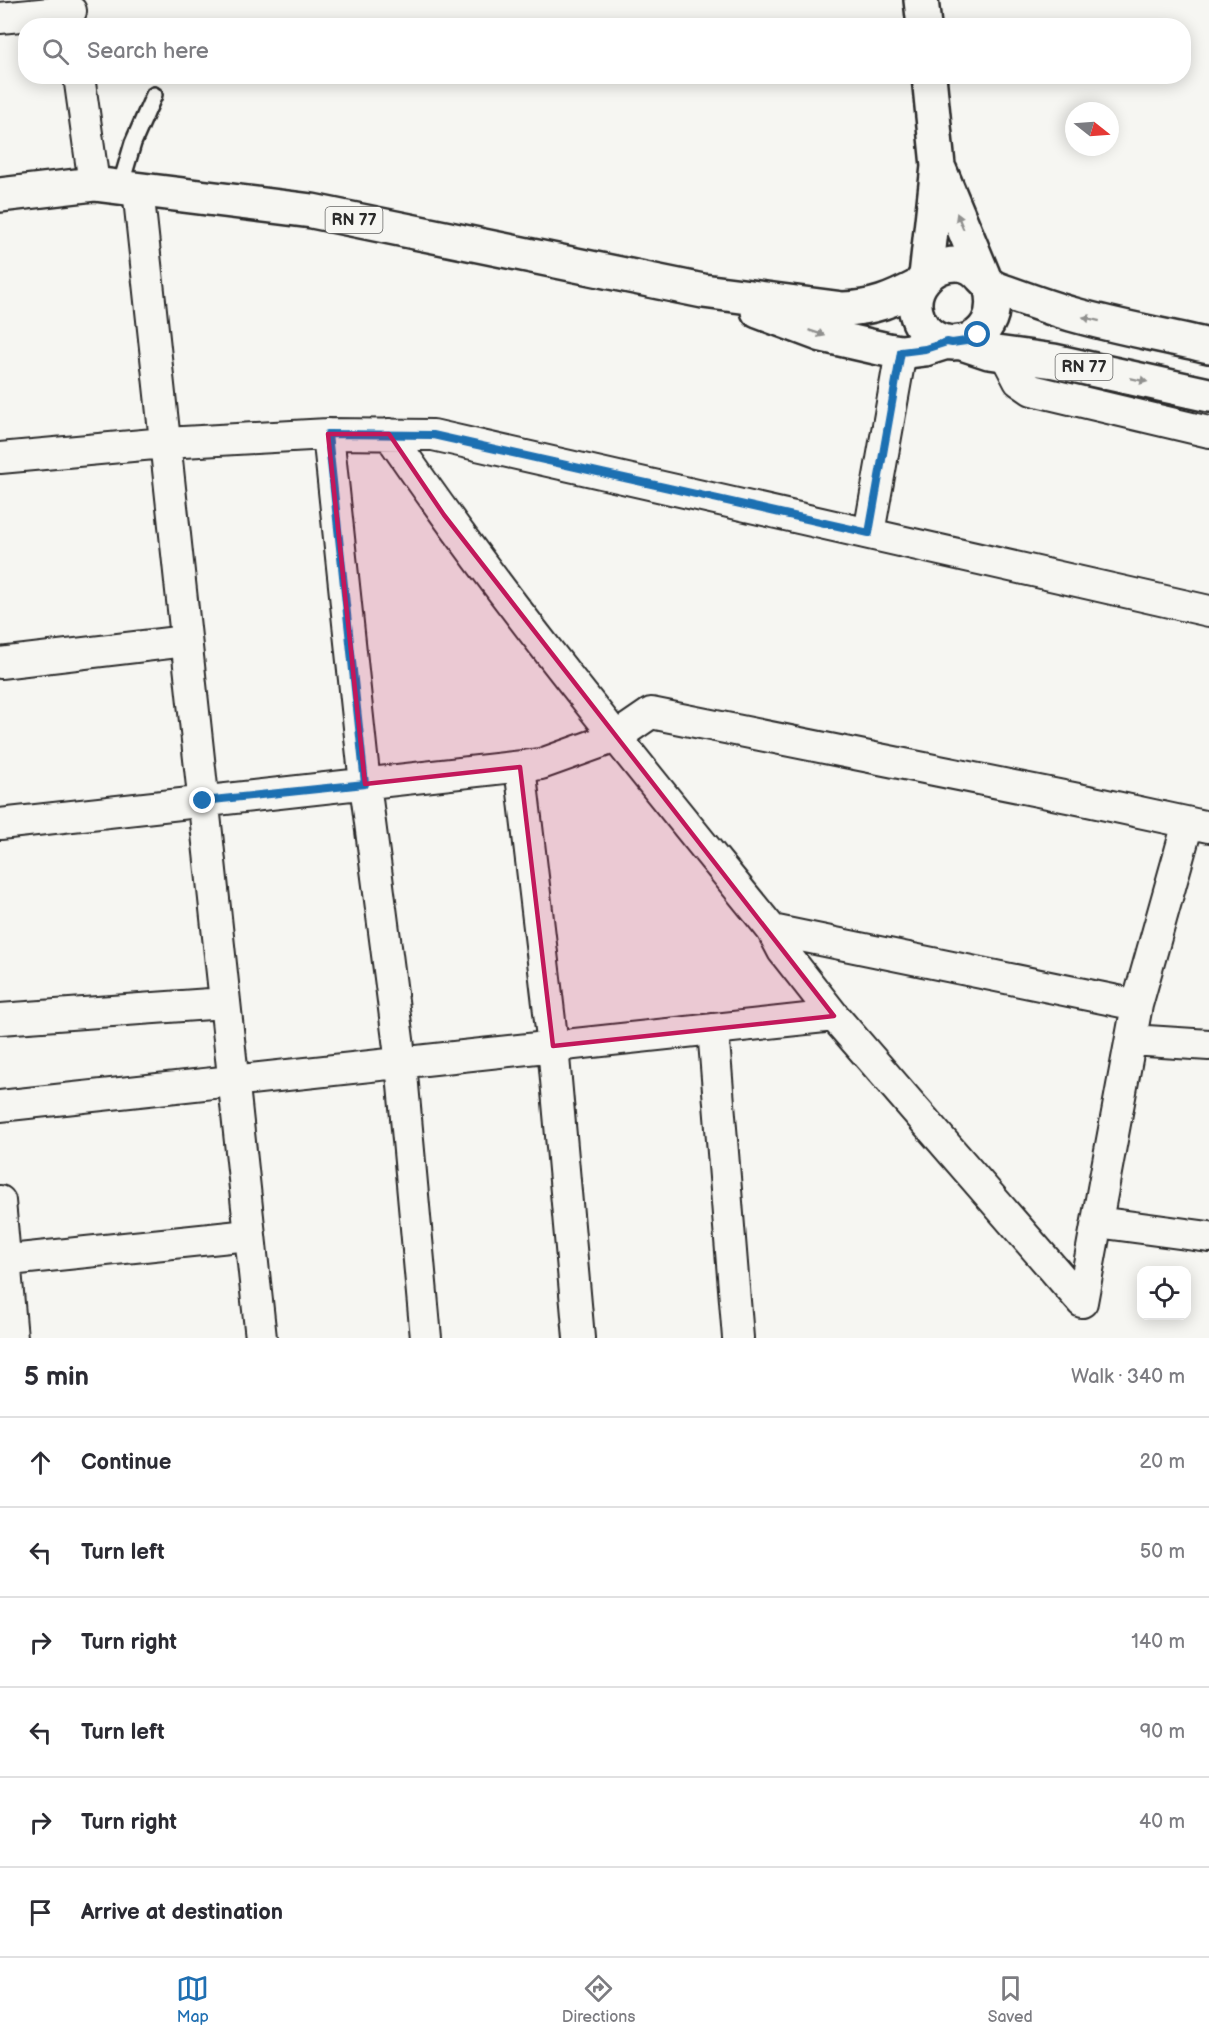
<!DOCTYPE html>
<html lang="en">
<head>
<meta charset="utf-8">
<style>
  :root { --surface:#fff; --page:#f7f7f7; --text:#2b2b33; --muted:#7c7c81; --line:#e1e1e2; --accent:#1f6fb2 }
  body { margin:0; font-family:"Balsamiq Sans",sans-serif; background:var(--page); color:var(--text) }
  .controls { position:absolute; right:18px; bottom:18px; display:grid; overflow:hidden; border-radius:12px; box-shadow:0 3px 15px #0003 }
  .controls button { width:54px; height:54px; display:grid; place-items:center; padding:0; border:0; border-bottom:2px solid var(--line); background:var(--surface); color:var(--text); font:30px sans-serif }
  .compass { position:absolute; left:1065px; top:102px; width:54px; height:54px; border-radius:50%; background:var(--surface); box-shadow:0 3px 15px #0003; rotate:107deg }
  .stop { position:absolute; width:18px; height:18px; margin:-14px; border:4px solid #1f6fb2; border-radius:50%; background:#fff }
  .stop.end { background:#1f6fb2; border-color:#fff; box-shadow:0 2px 6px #0008 }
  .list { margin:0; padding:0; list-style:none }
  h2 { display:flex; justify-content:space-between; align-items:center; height:78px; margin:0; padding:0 24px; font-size:26px }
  h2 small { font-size:20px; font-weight:400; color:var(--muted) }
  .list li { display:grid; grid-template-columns:39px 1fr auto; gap:18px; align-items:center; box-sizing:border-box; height:90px; padding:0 24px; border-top:2px solid var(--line) }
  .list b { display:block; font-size:22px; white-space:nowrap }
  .list em { font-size:20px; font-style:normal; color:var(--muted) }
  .icon { flex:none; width:33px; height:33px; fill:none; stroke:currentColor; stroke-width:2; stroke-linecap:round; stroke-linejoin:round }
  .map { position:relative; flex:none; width:1209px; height:1338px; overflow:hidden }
  .search { position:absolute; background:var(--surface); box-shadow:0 3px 15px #0003; left:18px; right:18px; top:18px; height:66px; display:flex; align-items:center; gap:15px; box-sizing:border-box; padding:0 21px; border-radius:24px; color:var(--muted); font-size:22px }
  .sheet { height:618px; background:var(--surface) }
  nav { display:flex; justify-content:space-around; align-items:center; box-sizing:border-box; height:84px; border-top:2px solid var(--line); background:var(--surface); font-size:16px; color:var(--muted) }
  nav a { display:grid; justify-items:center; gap:3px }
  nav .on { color:var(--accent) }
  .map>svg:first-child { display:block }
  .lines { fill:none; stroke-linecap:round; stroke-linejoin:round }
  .service-casing { stroke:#2b2b2b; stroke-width:20 }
  .minor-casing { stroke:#2b2b2b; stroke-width:34 }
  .secondary-casing { stroke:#2b2b2b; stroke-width:38 }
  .primary-casing { stroke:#2b2b2b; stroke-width:38 }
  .service { stroke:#f6f6f2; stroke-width:15 }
  .minor { stroke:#f6f6f2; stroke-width:30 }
  .secondary { stroke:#f6f6f2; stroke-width:33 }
  .primary { stroke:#f6f6f2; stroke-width:33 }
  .oneway { fill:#90908e }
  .route { stroke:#1f6fb2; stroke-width:8 }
  .marked { fill:#c2185b; fill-opacity:0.2; stroke:#c2185b; stroke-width:4.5; stroke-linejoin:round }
  .labels { text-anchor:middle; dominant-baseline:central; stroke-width:6; stroke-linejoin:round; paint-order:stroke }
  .shield { fill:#f6f6f2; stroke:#686867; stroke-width:1.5 }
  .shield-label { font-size:16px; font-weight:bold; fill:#2b2b2b }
</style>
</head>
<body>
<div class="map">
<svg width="1209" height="1338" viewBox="0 0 1209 1338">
  <rect width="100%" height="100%" fill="#f6f6f2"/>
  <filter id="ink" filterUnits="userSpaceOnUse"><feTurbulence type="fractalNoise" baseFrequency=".0167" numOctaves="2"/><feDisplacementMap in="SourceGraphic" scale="12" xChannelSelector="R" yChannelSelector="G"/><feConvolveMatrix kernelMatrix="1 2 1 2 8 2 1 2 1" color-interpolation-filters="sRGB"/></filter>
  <g filter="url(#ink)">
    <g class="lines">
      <g class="service-casing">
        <path id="service" d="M120 187 133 143 154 95"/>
      </g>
      <g class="minor-casing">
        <path id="minor" d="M0 18 71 11
          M79 76 94 184
          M138 189 261 1338
          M1006 356 1019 381 1032 390 1209 432
          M328 434 365 784 401 1063 426 1338
          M389 434C507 607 641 768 772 930L783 951 834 1016 1082 1302
          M0 458 165 443 328 434 433 435 1209 611
          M869 533 901 352
          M0 663 186 641
          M520 767 553 1046 579 1338
          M0 824 541 764 616 737 651 713 1088 801 1209 827
          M772 930 1137 1005
          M0 1019 224 1003
          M713 1029 738 1338
          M1131 1040 1209 1045
          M0 1106 834 1016
          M0 1201 12 1338
          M1097 1222 1209 1237
          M0 1261 249 1235
          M1082 1302 1137 1005 1188 823"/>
      </g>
      <g class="secondary-casing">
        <path id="secondary" d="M921 0 924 26
          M940 171 983 275
          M926 276 938 166 929 76"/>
      </g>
      <g class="primary-casing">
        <path id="primary" d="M0 195 94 184 312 211 703 291 843 309C874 308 892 300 919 286
          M990 286C1008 348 928 363 916 312 910 287 931 264 956 264 979 264 981 283 997 289 1022 298 1046 307 1071 314 1116 327 1163 335 1209 346
          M758 311 822 335 888 350 901 352 925 349 947 342
          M959 342 989 352 1054 361 1209 395"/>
      </g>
      <use href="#service" class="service"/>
      <use href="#minor" class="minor"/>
      <use href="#secondary" class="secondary"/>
      <use href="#primary" class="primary"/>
    </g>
    <defs><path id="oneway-solid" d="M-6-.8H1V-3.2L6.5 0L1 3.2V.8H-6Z" transform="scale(1.5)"/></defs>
    <g class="oneway">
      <use href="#oneway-solid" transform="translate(960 221) rotate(-112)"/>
      <use href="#oneway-solid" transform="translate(1091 319) rotate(-166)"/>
      <use href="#oneway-solid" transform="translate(817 333) rotate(19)"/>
      <use href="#oneway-solid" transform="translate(1139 380) rotate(12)"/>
    </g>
  </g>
  <g class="lines" filter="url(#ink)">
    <path class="route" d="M203 801 365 784 328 434 433 435 869 533 901 352 925 349 947 342 952 343 966 341 978 335"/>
  </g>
  <path class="marked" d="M328 434H389L444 515 834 1016 553 1046 520 767 365 784Z"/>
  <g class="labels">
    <g class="shield">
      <rect x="325.5" y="207" width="57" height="26" rx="4.5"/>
      <rect x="1055.5" y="354" width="57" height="26" rx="4.5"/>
    </g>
    <g class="shield-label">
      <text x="354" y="220">RN 77</text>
      <text x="1084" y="367">RN 77</text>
    </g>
  </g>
</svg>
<div class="controls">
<button><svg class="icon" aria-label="locate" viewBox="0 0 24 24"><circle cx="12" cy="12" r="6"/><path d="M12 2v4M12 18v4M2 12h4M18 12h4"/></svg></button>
</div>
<svg class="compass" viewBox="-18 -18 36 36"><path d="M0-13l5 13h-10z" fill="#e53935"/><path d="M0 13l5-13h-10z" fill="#7c7c81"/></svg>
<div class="stop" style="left:978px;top:335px"></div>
<div class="stop end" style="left:203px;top:801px"></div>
<div class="search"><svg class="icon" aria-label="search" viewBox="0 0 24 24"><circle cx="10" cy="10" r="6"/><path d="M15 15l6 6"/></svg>Search here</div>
</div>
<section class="sheet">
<h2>5 min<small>Walk · 340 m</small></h2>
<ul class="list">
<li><svg class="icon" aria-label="ahead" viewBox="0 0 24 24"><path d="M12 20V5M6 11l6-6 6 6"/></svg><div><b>Continue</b></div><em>20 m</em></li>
<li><svg class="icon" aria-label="left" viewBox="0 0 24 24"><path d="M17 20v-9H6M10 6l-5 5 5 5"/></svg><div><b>Turn left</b></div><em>50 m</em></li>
<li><svg class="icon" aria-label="right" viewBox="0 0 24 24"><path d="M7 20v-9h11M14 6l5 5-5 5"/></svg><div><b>Turn right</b></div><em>140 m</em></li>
<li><svg class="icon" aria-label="left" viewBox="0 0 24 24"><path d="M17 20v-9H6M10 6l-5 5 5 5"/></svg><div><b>Turn left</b></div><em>90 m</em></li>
<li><svg class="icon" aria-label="right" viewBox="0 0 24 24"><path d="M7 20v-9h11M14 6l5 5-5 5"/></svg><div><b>Turn right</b></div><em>40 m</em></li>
<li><svg class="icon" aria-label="arrive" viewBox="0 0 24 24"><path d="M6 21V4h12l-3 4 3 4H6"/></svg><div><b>Arrive at destination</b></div></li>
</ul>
</section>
<nav>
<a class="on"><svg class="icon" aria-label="map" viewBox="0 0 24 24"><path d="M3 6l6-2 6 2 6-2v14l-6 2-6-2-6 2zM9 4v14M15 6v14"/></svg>Map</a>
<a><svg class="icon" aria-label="directions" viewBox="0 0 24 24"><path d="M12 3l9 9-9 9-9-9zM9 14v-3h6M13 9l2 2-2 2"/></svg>Directions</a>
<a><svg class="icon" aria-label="saved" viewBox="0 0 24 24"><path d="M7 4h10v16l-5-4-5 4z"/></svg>Saved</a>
</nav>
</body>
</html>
